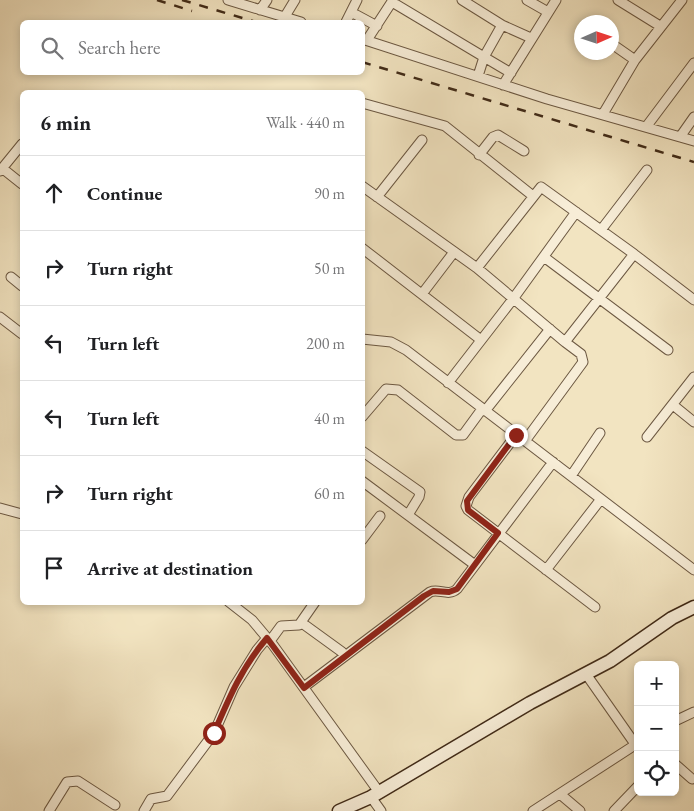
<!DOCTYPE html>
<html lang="en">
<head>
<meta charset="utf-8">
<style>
  :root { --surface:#fff; --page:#f6f6f6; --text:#202124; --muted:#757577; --line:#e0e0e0 }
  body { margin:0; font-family:"EB Garamond",serif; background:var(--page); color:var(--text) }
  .controls { position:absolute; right:15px; bottom:15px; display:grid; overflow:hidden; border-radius:8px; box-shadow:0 2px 8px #0003 }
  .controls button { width:45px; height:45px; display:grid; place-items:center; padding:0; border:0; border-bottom:1px solid var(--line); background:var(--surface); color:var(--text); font:25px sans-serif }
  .compass { position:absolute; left:574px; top:15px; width:45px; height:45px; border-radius:50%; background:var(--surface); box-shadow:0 2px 8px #0003; rotate:87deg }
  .stop { position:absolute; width:15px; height:15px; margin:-11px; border:4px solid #8f2418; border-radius:50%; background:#fff }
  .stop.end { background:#8f2418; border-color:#fff; box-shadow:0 1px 5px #0008 }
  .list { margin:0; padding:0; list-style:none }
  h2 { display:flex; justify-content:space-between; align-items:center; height:65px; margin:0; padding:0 20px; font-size:21px }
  h2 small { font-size:16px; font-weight:400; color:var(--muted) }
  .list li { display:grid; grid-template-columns:32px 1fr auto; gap:15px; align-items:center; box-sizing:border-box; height:75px; padding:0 20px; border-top:1px solid var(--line) }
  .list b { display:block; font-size:19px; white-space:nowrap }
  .list em { font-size:16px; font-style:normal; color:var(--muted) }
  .icon { flex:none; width:28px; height:28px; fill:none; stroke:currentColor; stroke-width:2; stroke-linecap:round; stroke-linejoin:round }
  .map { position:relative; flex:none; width:694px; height:811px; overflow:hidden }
  .search { position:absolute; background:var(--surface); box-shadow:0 2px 8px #0003; left:20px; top:20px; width:345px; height:55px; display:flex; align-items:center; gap:12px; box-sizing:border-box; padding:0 18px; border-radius:8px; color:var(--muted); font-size:19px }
  .panel { position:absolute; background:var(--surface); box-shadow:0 2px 8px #0003; left:20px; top:90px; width:345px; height:515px; border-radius:8px }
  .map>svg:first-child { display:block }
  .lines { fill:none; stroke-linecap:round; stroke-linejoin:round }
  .street-casing { stroke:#6c5842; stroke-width:11 }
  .secondary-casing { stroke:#402a17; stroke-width:15 }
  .street { stroke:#f7edd7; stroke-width:9 }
  .secondary { stroke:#f7edd7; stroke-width:12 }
  .rail { stroke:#402a17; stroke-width:2.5; stroke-dasharray:9 9; stroke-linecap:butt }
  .route { stroke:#8f2418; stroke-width:6 }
</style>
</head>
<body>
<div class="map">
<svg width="694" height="811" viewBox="0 0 694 811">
  <rect width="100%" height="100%" fill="#f2e4c1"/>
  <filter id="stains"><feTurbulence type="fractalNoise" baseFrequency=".004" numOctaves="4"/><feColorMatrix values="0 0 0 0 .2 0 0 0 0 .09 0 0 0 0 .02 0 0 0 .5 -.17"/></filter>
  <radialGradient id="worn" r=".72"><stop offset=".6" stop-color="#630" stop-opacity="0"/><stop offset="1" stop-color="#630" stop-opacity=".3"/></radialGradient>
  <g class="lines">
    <g class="street-casing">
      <path id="street" d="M228 0 301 22
        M462 0 502 25 531 38
        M527 0 548 12
        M618 0 660 26
        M392 2 484 57 502 25
        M260 10 267 0
        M351 12 377 26
        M284 18 295 0
        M346 22 357 0
        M362 39 547 99 694 141
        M367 40 393 0
        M612 44 635 60
        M478 76 484 57 511 73
        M503 85 556 0
        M362 103 445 126 533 196
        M603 114 635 60 682 0
        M646 127 694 63
        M680 137 694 117
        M479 155 493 137 498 135 524 151
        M2 168 22 184
        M0 171 22 144
        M362 186 477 268 565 342
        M377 197 422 140
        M601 230 647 170
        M362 248 481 340
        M634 254 694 300
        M544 257 668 350
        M477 268 541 187 634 254 565 342 581 354 583 362 525 441
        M11 277 22 286
        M422 294 454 252
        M0 317 22 334
        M362 339 391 342 406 350 694 570
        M448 383 513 299 576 212
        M673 405 694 422
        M485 411 550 329
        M362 417 386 389 398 390 456 435H463L482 409
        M516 435 469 497 466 506 468 510 595 607
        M647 437 694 377
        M362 451 420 492 419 497 408 515
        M571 476 600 433
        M362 481 475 565
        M0 508 22 514
        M362 540 380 516
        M546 570 601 499
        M229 602 252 620 273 645 379 792
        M302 623 342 652
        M270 641 281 626 299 625 315 602
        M586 674 635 744
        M304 687 430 592C439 588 448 597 457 589L553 462
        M675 721 694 712
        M675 764 692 779
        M560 794 580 811
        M371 797 381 811
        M49 811 67 782 78 781 115 805
        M144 811 151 799 167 796 214 733 234 687 257 650 267 638
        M533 811 638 743
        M614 811 638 786"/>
    </g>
    <g class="secondary-casing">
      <path id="secondary" d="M339 811 371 797 530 703 610 661 672 618 694 607"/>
    </g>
    <use href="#street" class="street"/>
    <use href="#secondary" class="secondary"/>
    <path class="rail" d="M157 0 192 11
      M182 0 256 22
      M362 62 694 162"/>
  </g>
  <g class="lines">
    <path class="route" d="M214 733C229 698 242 667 267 638L304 688 424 596 433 591 449 592 457 589 498 533 468 510 467 501 516 435"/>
  </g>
  <rect width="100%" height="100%" filter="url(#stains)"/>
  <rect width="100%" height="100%" fill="url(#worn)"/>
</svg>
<div class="controls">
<button>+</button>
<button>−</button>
<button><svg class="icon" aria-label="locate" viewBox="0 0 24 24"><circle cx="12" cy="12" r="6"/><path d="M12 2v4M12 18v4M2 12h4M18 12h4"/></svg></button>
</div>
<svg class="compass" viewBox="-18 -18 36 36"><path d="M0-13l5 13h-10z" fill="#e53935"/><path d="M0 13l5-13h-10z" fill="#757577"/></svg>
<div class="stop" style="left:214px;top:733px"></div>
<div class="stop end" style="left:516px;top:435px"></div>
<div class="search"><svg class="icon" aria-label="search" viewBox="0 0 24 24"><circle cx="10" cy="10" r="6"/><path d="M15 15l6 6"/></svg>Search here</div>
<section class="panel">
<h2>6 min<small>Walk · 440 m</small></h2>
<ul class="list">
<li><svg class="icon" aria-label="ahead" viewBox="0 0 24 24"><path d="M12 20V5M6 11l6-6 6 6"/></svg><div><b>Continue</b></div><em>90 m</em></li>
<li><svg class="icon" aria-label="right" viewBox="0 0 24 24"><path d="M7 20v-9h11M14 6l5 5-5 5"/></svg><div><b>Turn right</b></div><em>50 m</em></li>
<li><svg class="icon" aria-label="left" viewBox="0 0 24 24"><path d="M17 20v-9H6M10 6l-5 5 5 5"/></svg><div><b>Turn left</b></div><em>200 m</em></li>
<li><svg class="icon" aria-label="left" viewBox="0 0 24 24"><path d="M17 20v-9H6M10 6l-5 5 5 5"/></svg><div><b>Turn left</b></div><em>40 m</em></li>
<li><svg class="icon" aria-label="right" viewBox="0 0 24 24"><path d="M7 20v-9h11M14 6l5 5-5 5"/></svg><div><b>Turn right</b></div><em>60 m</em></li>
<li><svg class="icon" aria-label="arrive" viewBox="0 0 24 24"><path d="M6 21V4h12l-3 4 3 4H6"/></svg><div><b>Arrive at destination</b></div></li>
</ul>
</section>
</div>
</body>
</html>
